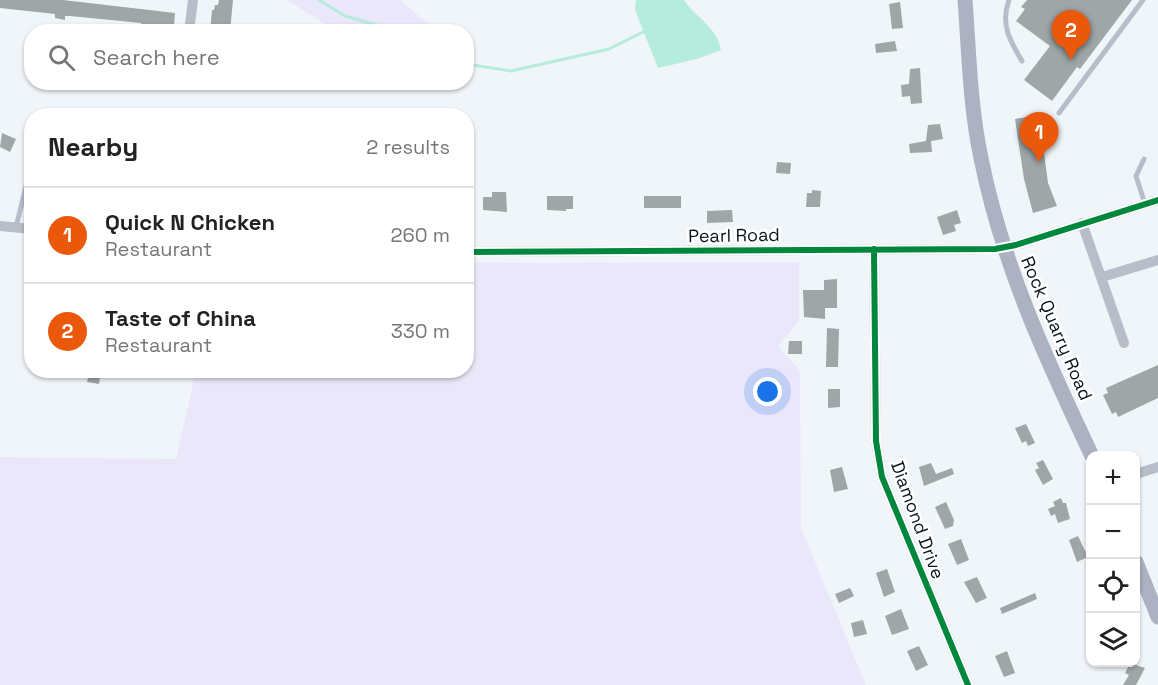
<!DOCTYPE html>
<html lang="en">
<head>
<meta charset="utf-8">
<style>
  :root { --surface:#fff; --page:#f6f6f6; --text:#222; --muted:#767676; --line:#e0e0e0; --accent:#ea580c }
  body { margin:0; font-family:"Space Grotesk",sans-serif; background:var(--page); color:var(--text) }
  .controls { position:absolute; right:18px; bottom:18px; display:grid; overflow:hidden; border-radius:12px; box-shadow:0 2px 4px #0004 }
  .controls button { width:54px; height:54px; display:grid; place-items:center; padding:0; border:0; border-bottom:2px solid var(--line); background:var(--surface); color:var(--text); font:30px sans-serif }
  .you { position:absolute; left:768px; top:392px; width:21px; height:21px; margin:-15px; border:4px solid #fff; border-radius:50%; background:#1a73e8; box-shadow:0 0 0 9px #1a73e833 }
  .badge { display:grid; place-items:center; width:39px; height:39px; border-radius:50%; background:var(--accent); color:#fff; font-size:20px; font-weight:700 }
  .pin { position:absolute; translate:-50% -50px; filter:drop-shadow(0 2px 3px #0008) }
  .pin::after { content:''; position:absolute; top:32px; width:21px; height:18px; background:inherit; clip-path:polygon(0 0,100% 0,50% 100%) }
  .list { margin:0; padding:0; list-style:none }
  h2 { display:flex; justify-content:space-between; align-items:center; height:78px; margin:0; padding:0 24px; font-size:26px }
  h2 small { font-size:20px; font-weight:400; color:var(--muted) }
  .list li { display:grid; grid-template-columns:39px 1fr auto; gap:18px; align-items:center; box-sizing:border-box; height:96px; padding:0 24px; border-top:2px solid var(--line) }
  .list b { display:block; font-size:22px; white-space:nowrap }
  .list p { margin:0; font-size:20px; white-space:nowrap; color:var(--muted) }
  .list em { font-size:20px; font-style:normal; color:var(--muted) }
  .icon { flex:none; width:33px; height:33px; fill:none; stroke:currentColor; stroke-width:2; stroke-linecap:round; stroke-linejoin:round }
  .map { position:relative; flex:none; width:1158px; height:685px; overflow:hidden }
  .search { position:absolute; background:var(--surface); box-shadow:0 2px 4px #0004; left:24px; top:24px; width:450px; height:66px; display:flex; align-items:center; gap:15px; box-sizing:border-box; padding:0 21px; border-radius:24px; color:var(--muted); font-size:22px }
  .panel { position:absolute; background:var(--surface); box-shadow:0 2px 4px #0004; left:24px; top:108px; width:450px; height:270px; border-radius:24px }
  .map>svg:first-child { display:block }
  .green { fill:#ebe7fa }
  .water { fill:#b5ecdb }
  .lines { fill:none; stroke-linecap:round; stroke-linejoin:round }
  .stream { stroke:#b5ecdb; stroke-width:3 }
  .building { fill:#9ea6a8 }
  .lane { stroke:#b8bdca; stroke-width:5 }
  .street { stroke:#b8bdca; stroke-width:10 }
  .secondary { stroke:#acb2c2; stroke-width:15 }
  .cycleway-casing { stroke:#fff; stroke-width:10 }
  .cycleway { stroke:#00873e; stroke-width:6 }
  .labels { text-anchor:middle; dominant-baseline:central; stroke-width:5; stroke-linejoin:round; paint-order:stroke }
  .street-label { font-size:18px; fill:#0a1319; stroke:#fff }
</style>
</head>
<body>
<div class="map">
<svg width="1158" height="685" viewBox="0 0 1158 685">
  <rect width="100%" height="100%" fill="#f0f5f9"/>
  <path class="green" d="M287 0H400L437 31H336Z
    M799 262V321L778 346 800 371 801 528 866 685H0V457L176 459 196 371 466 370 467 263Z"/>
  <path class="water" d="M636 0H684C697 19 717 27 721 50L697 59 658 68 635 10Z"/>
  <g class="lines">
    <path class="stream" d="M319 0 345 16 401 32
      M466 64 511 71 609 49 645 31"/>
  </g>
  <path class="building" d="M0 0H63L175 13 174 26 151 24 148 31 140 30 141 23 70 16H65V20L55 18V14L0 8Z
    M219 0H233L230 32H210L212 10H214L215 5H218Z
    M1027 0H1132L1080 69 1077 67 1052 101 1024 80 1050 46 1016 21 1025 9 1021 7Z
    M900 2 903 28 892 29 889 4Z
    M895 41 897 51 876 53 875 44Z
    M920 68 922 103 911 104 910 96 902 97 901 85 909 84 910 69Z
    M1039 115 1048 183 1057 206 1033 213 1024 179 1015 119Z
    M940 124 943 139 931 141 932 152 910 153 909 144 926 141 928 125Z
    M2 133 16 139 10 152 0 147Z
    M777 162 791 163 790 174 776 173Z
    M812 190 821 191 820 207H806L807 193H812Z
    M492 192H506L507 212 483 210V197H492Z
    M547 196H573V209H566V211L547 210Z
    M644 196H681V208H644Z
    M732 210 733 222 707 223V211Z
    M957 210 961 223 954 225 956 231 943 235 937 217Z
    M837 279V308H825V319L804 317 803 290H824V280Z
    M827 328 839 329 838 367H826Z
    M789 341H802V354H788Z
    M1158 365V398L1118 417 1116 412 1112 414 1103 395 1108 393 1106 388Z
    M90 370H101L99 384 87 382Z
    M828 389H840V407L828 408Z
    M1026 424 1035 443 1028 446 1026 441 1022 443 1015 428Z
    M1043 460 1053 479 1043 485 1035 470 1039 468 1036 463Z
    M931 463 936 474 952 468 954 474 924 486 919 467Z
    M842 467 848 489 834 492 830 470Z
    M1061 498 1063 503H1066L1070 519 1058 523 1055 514 1051 516 1048 509 1055 506 1053 502Z
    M946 502 954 520 953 526 945 529 935 507Z
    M1078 536 1088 557 1077 562 1069 540Z
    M961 539 969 560 957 565 948 544Z
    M887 569 895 592 884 597 876 573Z
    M977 577 987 598 976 603 964 582Z
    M850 588 854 596 839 603 835 594Z
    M1035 593 1037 599 1002 614 1000 608Z
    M901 609 909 629 892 635 885 616Z
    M863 620 867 634 854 637 851 623Z
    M919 646 928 665 916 671 907 651Z
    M1007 651 1015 673 1004 677 995 656Z
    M1130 663 1145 668 1136 685H1123L1129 675 1125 673Z"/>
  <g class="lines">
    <path class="lane" d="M1009 0C1000 24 1010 41 1022 61
      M1059 113 1143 0
      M1144 159 1136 176 1145 204
      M16 227 32 162"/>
    <path class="street" d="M189 32 193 0
      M1082 223 1124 343
      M0 226 32 229
      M874 249 876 441 882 477 968 685
      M466 252 995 249 1016 245 1158 200
      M1102 277 1158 260
      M1136 474 1158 467"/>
    <path class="secondary" d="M965 0C969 52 970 107 981 158 1002 264 1046 359 1092 456
      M1136 562 1158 617"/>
    <g class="cycleway-casing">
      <path id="cycleway" d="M874 249 876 441 882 477 968 685
        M466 252 995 249 1016 245 1158 200"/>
    </g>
    <use href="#cycleway" class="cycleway"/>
  </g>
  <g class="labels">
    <g class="street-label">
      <text transform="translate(734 235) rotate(-1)">Pearl Road</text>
      <text transform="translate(1057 328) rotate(67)">Rock Quarry Road</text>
      <text transform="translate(918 520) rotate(70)">Diamond Drive</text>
    </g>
  </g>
</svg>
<div class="controls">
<button>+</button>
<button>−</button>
<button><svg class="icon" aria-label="locate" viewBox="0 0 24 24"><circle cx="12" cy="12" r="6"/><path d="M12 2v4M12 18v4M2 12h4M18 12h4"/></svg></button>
<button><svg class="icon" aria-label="layers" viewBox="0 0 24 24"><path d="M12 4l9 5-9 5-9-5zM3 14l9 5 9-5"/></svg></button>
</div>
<div class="you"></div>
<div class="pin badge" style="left:1039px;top:162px">1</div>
<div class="pin badge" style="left:1071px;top:60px">2</div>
<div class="search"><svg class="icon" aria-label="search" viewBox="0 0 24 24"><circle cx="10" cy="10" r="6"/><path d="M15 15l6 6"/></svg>Search here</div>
<section class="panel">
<h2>Nearby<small>2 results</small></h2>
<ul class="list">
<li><span class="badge">1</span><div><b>Quick N Chicken</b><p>Restaurant</p></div><em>260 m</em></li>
<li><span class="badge">2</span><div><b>Taste of China</b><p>Restaurant</p></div><em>330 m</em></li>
</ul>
</section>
</div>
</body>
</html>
